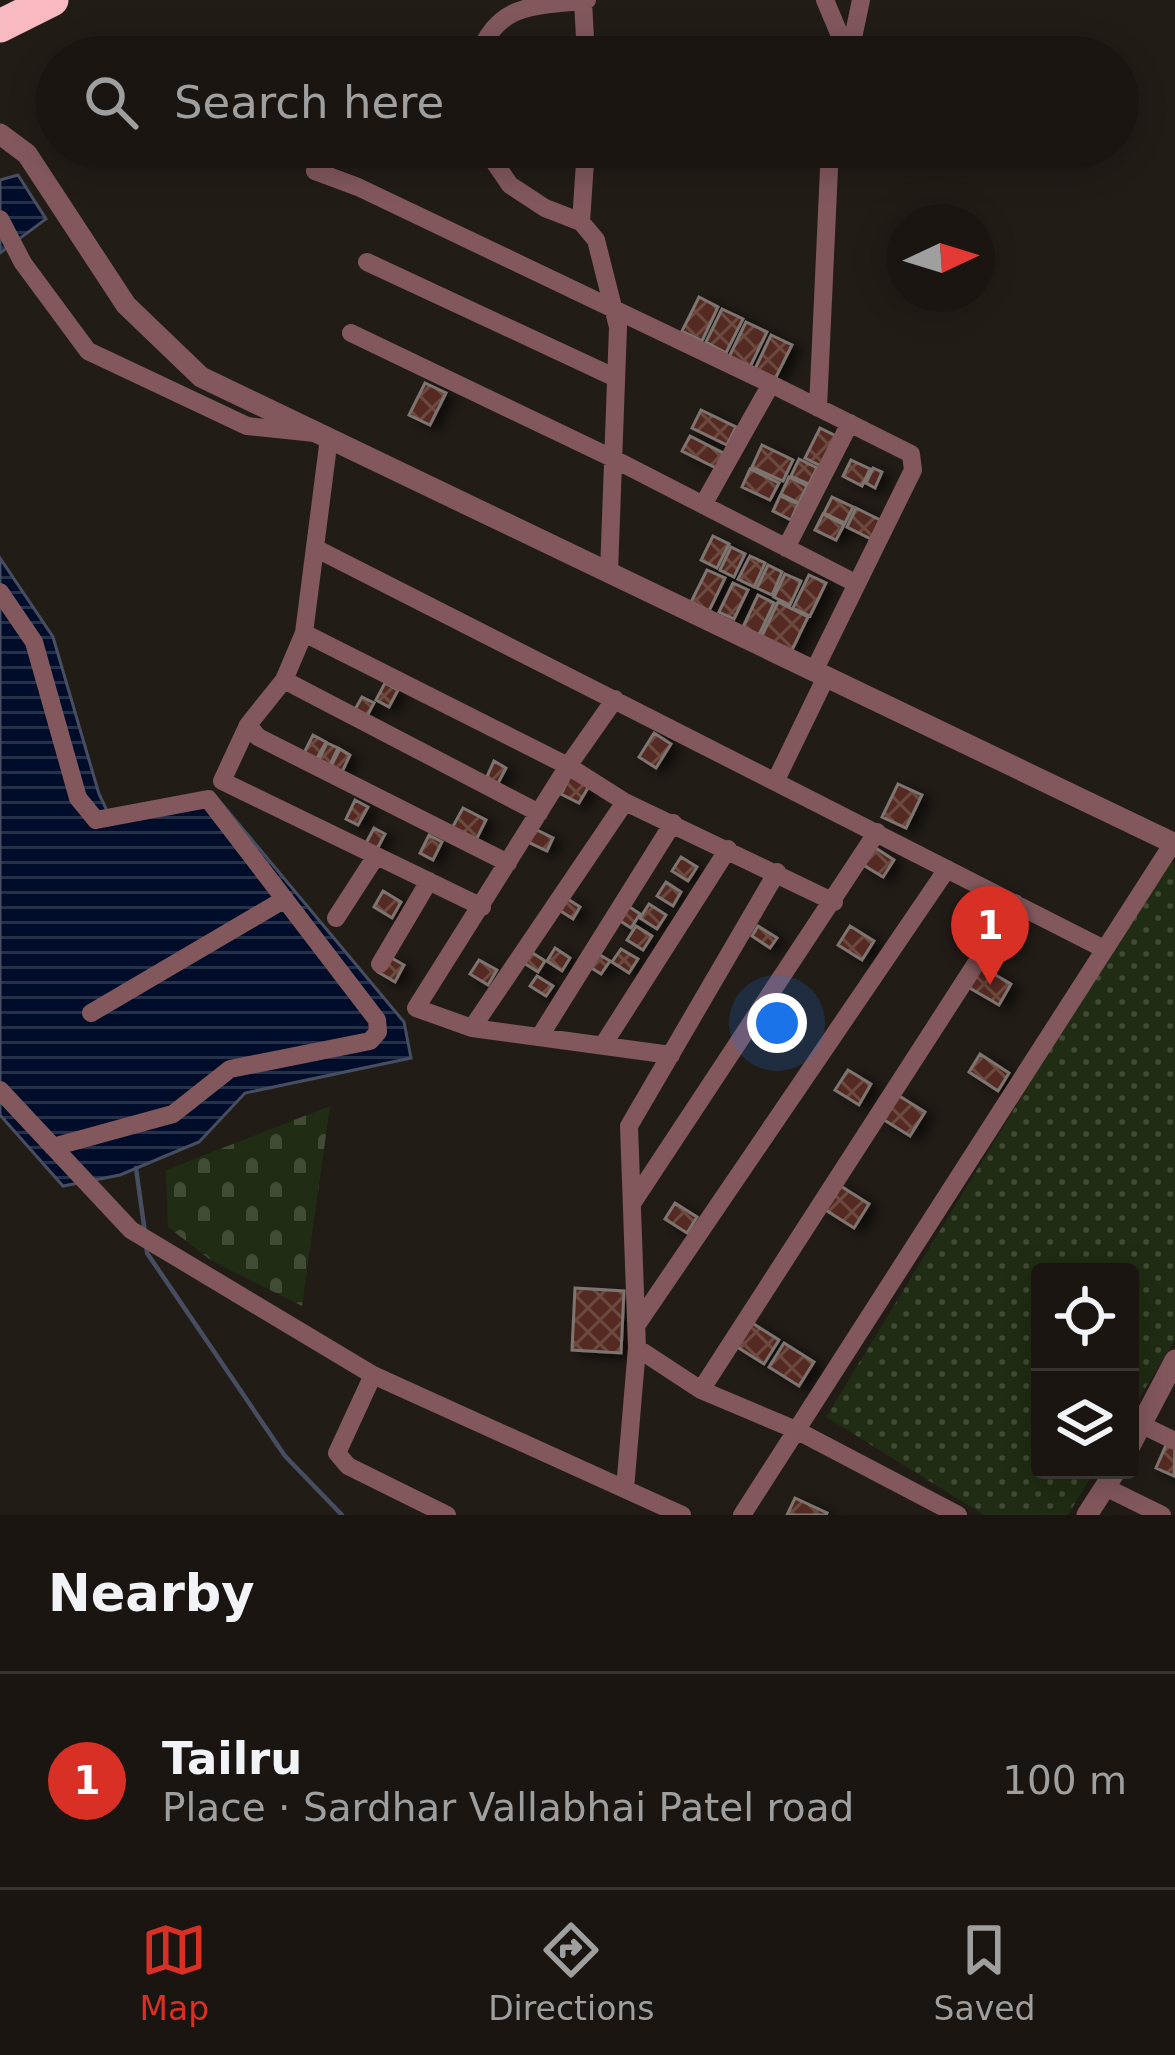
<!DOCTYPE html>
<html lang="en">
<head>
<meta charset="utf-8">
<style>
  :root { --surface:#1a1511; --page:#27221f; --text:#f1f3f6; --muted:#9f9f9f; --line:#383431; --accent:#d93025 }
  body { margin:0; font-family:"DejaVu Sans",sans-serif; background:var(--page); color:var(--text) }
  .controls { position:absolute; right:36px; bottom:36px; display:grid; overflow:hidden; border-radius:12px; box-shadow:0 6px 30px #0003 }
  .controls button { width:108px; height:108px; display:grid; place-items:center; padding:0; border:0; border-bottom:3px solid var(--line); background:var(--surface); color:var(--text); font:60px sans-serif }
  .compass { position:absolute; left:887px; top:204px; width:108px; height:108px; border-radius:50%; background:var(--surface); box-shadow:0 6px 30px #0003; rotate:86deg }
  .you { position:absolute; left:777px; top:1023px; width:42px; height:42px; margin:-30px; border:9px solid #fff; border-radius:50%; background:#1a73e8; box-shadow:0 0 0 18px #1a73e833 }
  .badge { display:grid; place-items:center; width:78px; height:78px; border-radius:50%; background:var(--accent); color:#fff; font-size:39px; font-weight:700 }
  .pin { position:absolute; translate:-50% -99px; filter:drop-shadow(0 3px 6px #0008) }
  .pin::after { content:''; position:absolute; top:63px; width:42px; height:36px; background:inherit; clip-path:polygon(0 0,100% 0,50% 100%) }
  .list { margin:0; padding:0; list-style:none }
  h2 { display:flex; justify-content:space-between; align-items:center; height:156px; margin:0; padding:0 48px; font-size:51px }
  h2 small { font-size:39px; font-weight:400; color:var(--muted) }
  .list li { display:grid; grid-template-columns:78px 1fr auto; gap:36px; align-items:center; box-sizing:border-box; height:216px; padding:0 48px; border-top:3px solid var(--line) }
  .list b { display:block; font-size:45px; white-space:nowrap }
  .list p { margin:0; font-size:39px; white-space:nowrap; color:var(--muted) }
  .list em { font-size:39px; font-style:normal; color:var(--muted) }
  .icon { flex:none; width:66px; height:66px; fill:none; stroke:currentColor; stroke-width:2; stroke-linecap:round; stroke-linejoin:round }
  .map { position:relative; flex:none; width:1175px; height:1515px; overflow:hidden }
  .search { position:absolute; background:var(--surface); box-shadow:0 6px 30px #0003; left:36px; right:36px; top:36px; height:132px; display:flex; align-items:center; gap:30px; box-sizing:border-box; padding:0 42px; border-radius:66px; color:var(--muted); font-size:45px }
  .sheet { height:372px; background:var(--surface) }
  nav { display:flex; justify-content:space-around; align-items:center; box-sizing:border-box; height:168px; border-top:3px solid var(--line); background:var(--surface); font-size:33px; color:var(--muted) }
  nav a { display:grid; justify-items:center; gap:6px }
  nav .on { color:var(--accent) }
  .map>svg:first-child { display:block }
  .grass { fill:url(#grass-dots) }
  .cemetery { fill:url(#cemetery-stones) }
  .water { fill:url(#water-rules); stroke:#474e62; stroke-width:3 }
  .lines { fill:none; stroke-linecap:round; stroke-linejoin:round }
  .stream { stroke:#474e62; stroke-width:4.5 }
  .building { fill:url(#building-cross-hatch); stroke:#7e7471; stroke-width:3; filter:url(#shadow) }
  .minor { stroke:#82585d; stroke-width:18 }
  .tertiary { stroke:#82585d; stroke-width:21 }
  .motorway { stroke:#f9b9c0; stroke-width:33 }
</style>
</head>
<body>
<div class="map">
<svg width="1175" height="1515" viewBox="0 0 1175 1515">
  <defs>
    <pattern id="grass-dots" width="8" height="8" patternUnits="userSpaceOnUse" patternTransform="scale(3)"><rect width="8" height="8" fill="#202c13"/><path d="M2 2h.1M6 6h.1" fill="none" stroke="#414b35" stroke-width="1.8" stroke-linecap="round"/></pattern>
    <pattern id="cemetery-stones" width="16" height="16" patternUnits="userSpaceOnUse" patternTransform="scale(3)"><rect width="16" height="16" fill="#202c13"/><path d="M2 7V4a2 2 0 0 1 4 0v3zM10 15v-3a2 2 0 0 1 4 0v3z" fill="#414b35"/></pattern>
    <pattern id="water-rules" width="6" height="5" patternUnits="userSpaceOnUse" patternTransform="scale(3)"><rect width="6" height="5" fill="#000d2a"/><path d="M0 2.5h6" fill="none" stroke="#253049"/></pattern>
    <pattern id="building-cross-hatch" width="8" height="8" patternUnits="userSpaceOnUse" patternTransform="scale(3)"><rect width="8" height="8" fill="#552c20"/><path d="M0 0l8 8M0 8l8-8" fill="none" stroke="#6e4b40"/></pattern>
    <filter id="shadow"><feDropShadow dx="8" dy="4.5" stdDeviation="6" flood-color="#0009"/></filter>
  </defs>
  <rect width="100%" height="100%" fill="#221c17"/>
  <path class="grass" d="M1167 859 1175 863V1340L1130 1413V1272H1040V1470H1095L1068 1515H984L826 1417Z"/>
  <path class="cemetery" d="M330 1106 302 1306 212 1261 168 1227 166 1170Z"/>
  <path class="water" d="M18 175 46 219 0 253V180Z
    M0 558 53 637 99 794 110 817 212 792 404 1022 411 1058 245 1093 199 1142 120 1175 63 1186 0 1115Z"/>
  <g class="lines">
    <path class="stream" d="M136 1168 145 1233
      M146 1245 147 1253 285 1456 342 1515"/>
  </g>
  <path class="building" d="M699 297 718 307 702 341 682 331Z
    M722 309 743 319 726 353 706 342Z
    M746 322 767 332 750 367 729 357Z
    M771 335 792 345 775 379 755 369Z
    M425 383 446 393 430 425 409 415Z
    M701 410 736 427 727 445 692 428Z
    M820 428 836 436 821 466 805 458Z
    M690 436 725 454 718 469 682 451Z
    M762 445 793 460 783 481 752 467Z
    M799 459 817 468 809 484 791 476Z
    M851 460 870 469 862 486 843 476Z
    M873 468 882 472 875 488 866 483Z
    M750 469 779 483 770 500 742 487Z
    M789 477 807 486 799 503 781 494Z
    M780 496 798 504 791 520 773 511Z
    M832 497 853 507 845 523 824 513Z
    M856 508 880 520 871 539 847 527Z
    M823 514 844 525 836 540 815 530Z
    M713 536 729 544 717 568 701 560Z
    M731 547 745 554 734 577 720 570Z
    M750 556 765 563 754 587 738 579Z
    M768 565 782 572 772 595 757 588Z
    M707 570 725 578 709 611 691 602Z
    M785 574 801 581 790 605 774 597Z
    M809 575 826 583 810 616 793 608Z
    M733 583 748 590 734 619 719 612Z
    M758 595 774 603 759 635 743 627Z
    M778 602 808 617 791 652 761 638Z
    M385 683 398 690 389 707 376 700Z
    M362 697 374 703 365 720 353 713Z
    M654 733 671 744 656 768 639 757Z
    M313 735 326 742 316 760 304 753Z
    M327 743 338 748 329 767 318 761Z
    M340 749 350 755 341 774 330 768Z
    M494 761 506 768 496 787 485 781Z
    M570 776 589 786 579 803 561 794Z
    M898 784 922 795 906 828 882 817Z
    M355 800 368 807 358 825 346 819Z
    M463 808 486 820 476 840 452 828Z
    M374 828 385 834 375 853 364 847Z
    M535 829 553 838 547 851 528 842Z
    M429 835 442 842 433 860 420 853Z
    M871 845 894 860 883 877 860 863Z
    M681 857 697 867 688 881 672 871Z
    M666 882 681 892 673 906 657 896Z
    M383 891 401 902 392 918 374 907Z
    M563 896 580 907 573 919 556 908Z
    M625 904 640 914 631 928 616 918Z
    M649 904 666 915 657 929 640 918Z
    M636 926 652 936 643 950 627 940Z
    M758 926 777 938 770 948 752 936Z
    M850 926 874 941 862 960 838 945Z
    M555 948 570 958 562 971 547 961Z
    M621 949 638 959 629 973 612 962Z
    M528 950 545 961 538 972 521 961Z
    M595 952 610 961 601 974 587 965Z
    M388 956 404 965 395 982 378 972Z
    M479 960 497 970 488 985 470 974Z
    M980 966 1011 984 999 1005 968 987Z
    M537 976 553 986 546 996 530 986Z
    M980 1054 1009 1073 998 1091 969 1072Z
    M848 1070 871 1084 859 1105 835 1090Z
    M896 1094 925 1112 910 1136 881 1118Z
    M839 1185 869 1204 854 1228 824 1209Z
    M675 1203 697 1217 687 1233 665 1219Z
    M575 1288 624 1291 621 1353 572 1350Z
    M749 1321 779 1340 764 1364 734 1345Z
    M784 1343 814 1362 799 1386 769 1367Z
    M1167 1443 1175 1446 1174 1476 1156 1468Z
    M795 1498 827 1513 826 1515H787Z"/>
  <g class="lines">
    <path class="minor" d="M825 0 849 57
      M583 1 586 57
      M478 57C498 1 536 7 587 0
      M849 57 861 0
      M484 147 510 185 545 208 581 222 596 240 618 327 609 572
      M315 171 358 187 771 384
      M325 175 326 147
      M0 219 23 263 88 351 247 426 315 433
      M581 222 586 147
      M367 262 616 378
      M351 333 612 458 857 584
      M818 408 830 147
      M329 438 304 633 284 680 248 725 222 781 482 907
      M703 505 771 384 911 454 913 470 814 671
      M315 548 1104 949
      M786 548 850 423
      M0 592 34 642 78 798 96 820 208 799 377 1020 378 1032 370 1041 230 1069 173 1114 53 1147
      M304 633 568 766 625 802
      M284 680 539 813
      M615 699 568 766 416 1008 472 1028 671 1055
      M248 725 258 737 508 863
      M776 780 826 677
      M336 918 376 856
      M380 964 429 881
      M91 1013 285 899
      M472 1028 625 802 834 902
      M540 1036 673 823
      M603 1045 728 849
      M0 1090 131 1230 373 1375 682 1515
      M633 1202 877 832
      M638 1323 947 869
      M637 1348 629 1126 777 872
      M373 1375 337 1453 348 1466 447 1515
      M701 1390 1015 903
      M1142 1425 1175 1441
      M1105 1487 1162 1515
      M625 1489 637 1348 701 1390 796 1430 958 1515
      M742 1515 1173 843"/>
    <path class="tertiary" d="M0 134 27 154 126 305 201 377 1175 844
      M1130 1446 1175 1360
      M1087 1515 1116 1470"/>
    <path class="motorway" d="M0 26 52 0"/>
  </g>
</svg>
<div class="controls">
<button><svg class="icon" aria-label="locate" viewBox="0 0 24 24"><circle cx="12" cy="12" r="6"/><path d="M12 2v4M12 18v4M2 12h4M18 12h4"/></svg></button>
<button><svg class="icon" aria-label="layers" viewBox="0 0 24 24"><path d="M12 4l9 5-9 5-9-5zM3 14l9 5 9-5"/></svg></button>
</div>
<svg class="compass" viewBox="-18 -18 36 36"><path d="M0-13l5 13h-10z" fill="#e53935"/><path d="M0 13l5-13h-10z" fill="#9f9f9f"/></svg>
<div class="you"></div>
<div class="pin badge" style="left:990px;top:985px">1</div>
<div class="search"><svg class="icon" aria-label="search" viewBox="0 0 24 24"><circle cx="10" cy="10" r="6"/><path d="M15 15l6 6"/></svg>Search here</div>
</div>
<section class="sheet">
<h2>Nearby<small></small></h2>
<ul class="list">
<li><span class="badge">1</span><div><b>Tailru</b><p>Place · Sardhar Vallabhai Patel road</p></div><em>100 m</em></li>
</ul>
</section>
<nav>
<a class="on"><svg class="icon" aria-label="map" viewBox="0 0 24 24"><path d="M3 6l6-2 6 2 6-2v14l-6 2-6-2-6 2zM9 4v14M15 6v14"/></svg>Map</a>
<a><svg class="icon" aria-label="directions" viewBox="0 0 24 24"><path d="M12 3l9 9-9 9-9-9zM9 14v-3h6M13 9l2 2-2 2"/></svg>Directions</a>
<a><svg class="icon" aria-label="saved" viewBox="0 0 24 24"><path d="M7 4h10v16l-5-4-5 4z"/></svg>Saved</a>
</nav>
</body>
</html>
